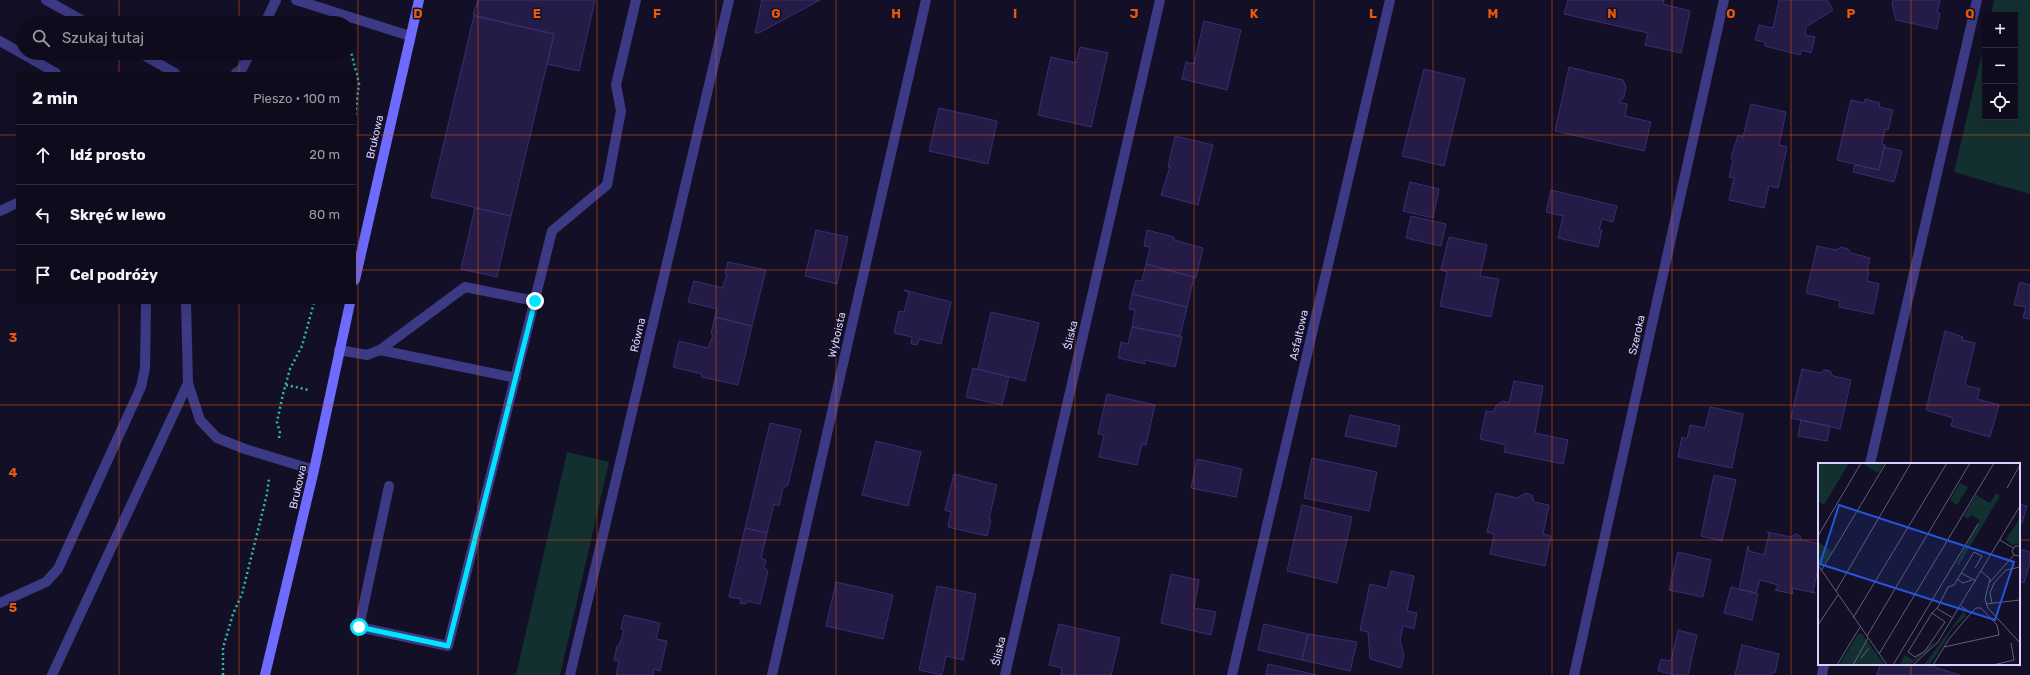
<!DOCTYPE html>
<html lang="pl">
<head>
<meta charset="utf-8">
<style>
  :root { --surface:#0e0b1c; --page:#171425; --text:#f1f3f6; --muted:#9b9ba3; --line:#2e2b3b }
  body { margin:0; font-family:Rubik,sans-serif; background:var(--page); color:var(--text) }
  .controls { position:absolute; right:12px; top:12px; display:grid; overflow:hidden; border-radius:0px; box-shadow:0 4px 16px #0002 }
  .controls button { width:36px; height:36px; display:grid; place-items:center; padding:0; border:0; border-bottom:1px solid var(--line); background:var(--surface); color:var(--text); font:20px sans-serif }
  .stop { position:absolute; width:12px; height:12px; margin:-9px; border:3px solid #00e5ff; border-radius:50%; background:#fff }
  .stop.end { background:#00e5ff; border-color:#fff; box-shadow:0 1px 4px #0008 }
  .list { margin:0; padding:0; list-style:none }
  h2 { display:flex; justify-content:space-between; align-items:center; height:52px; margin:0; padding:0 16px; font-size:17px }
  h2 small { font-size:13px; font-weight:400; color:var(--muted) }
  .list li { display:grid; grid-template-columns:26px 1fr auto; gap:12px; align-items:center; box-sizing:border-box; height:60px; padding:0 16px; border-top:1px solid var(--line) }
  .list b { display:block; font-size:15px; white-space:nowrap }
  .list em { font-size:13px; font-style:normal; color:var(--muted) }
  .icon { flex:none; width:22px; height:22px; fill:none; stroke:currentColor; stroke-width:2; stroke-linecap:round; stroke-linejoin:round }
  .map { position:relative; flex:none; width:2030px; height:675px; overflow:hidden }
  .search { position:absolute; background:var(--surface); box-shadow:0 4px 16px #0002; left:16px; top:16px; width:340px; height:44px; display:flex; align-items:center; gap:10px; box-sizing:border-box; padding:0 14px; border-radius:22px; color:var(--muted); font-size:15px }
  .panel { position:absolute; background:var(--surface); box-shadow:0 4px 16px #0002; left:16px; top:72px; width:340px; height:232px; border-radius:0px }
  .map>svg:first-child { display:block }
  .green { fill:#12302f }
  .building { fill:#241b47; stroke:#3b2d73 }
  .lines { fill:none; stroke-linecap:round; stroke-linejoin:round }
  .path { stroke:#2fb8b0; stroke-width:2.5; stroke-dasharray:2 3; stroke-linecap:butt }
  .lane { stroke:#3d3a85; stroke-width:10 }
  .street { stroke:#3d3a85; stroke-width:10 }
  .secondary { stroke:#6f6bff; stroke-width:10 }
  .route { stroke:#00e5ff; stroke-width:5 }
  .grid { fill:none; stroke:#e8590c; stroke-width:1; stroke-opacity:0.55 }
  .labels { text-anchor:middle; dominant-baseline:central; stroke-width:3; stroke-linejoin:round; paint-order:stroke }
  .street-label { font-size:11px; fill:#d9d4ff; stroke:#130f26 }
  .inset-road { fill:none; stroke:#625e7d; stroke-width:1 }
  .view { fill:#2655da; fill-opacity:0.15; stroke:#2655da; stroke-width:2 }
  .inset-edge { fill:none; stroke:#d9d4ff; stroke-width:2 }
  .grid-label { font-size:13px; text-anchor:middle; font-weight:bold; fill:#e8590c; stroke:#130f26; stroke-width:3; stroke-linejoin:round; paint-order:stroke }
</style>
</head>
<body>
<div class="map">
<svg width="2030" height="675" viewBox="0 0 2030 675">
  <rect width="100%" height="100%" fill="#130f26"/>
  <path class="green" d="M1994 0H2030V194L1954 172 1985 40V117H2015V15H1991Z
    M567 452 609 462 560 675H516Z"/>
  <path class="building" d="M478 0H595L579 71 547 64 554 34 473 15Z
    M762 0H820L759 33H755Z
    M1568 0H1664L1663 4 1690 11 1681 53 1645 45 1648 33 1564 14Z
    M1779 0H1827L1833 10 1806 27 1805 35 1815 37 1811 53 1802 50 1800 55 1765 46V42L1755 40 1759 25 1773 28Z
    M1893 0H1940L1937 13H1940L1937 29 1896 20 1892 4Z
    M474 16 554 34 511 216 431 197Z
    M1204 21 1241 30 1227 90 1182 79 1186 62 1194 64Z
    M1080 47 1108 53 1091 127 1038 115 1051 57 1076 63Z
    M1569 67 1623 80 1626 87 1624 97 1619 102 1627 104 1625 116 1651 122 1644 151 1555 131Z
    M1424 69 1465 79 1444 166 1402 156Z
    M1865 99 1880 103 1879 107 1893 110 1888 130 1885 129 1882 144 1885 145 1879 170 1837 160 1851 100 1864 103Z
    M1751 104 1786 112 1779 145 1787 147 1778 188 1769 186 1764 208 1729 200 1734 178 1729 177 1733 161 1731 158 1738 135 1743 137Z
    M939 108 997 121 988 164 929 151Z
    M1175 136 1213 145 1198 205 1161 195 1170 167H1168Z
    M1884 147 1902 151 1894 182 1853 172 1855 165 1879 170Z
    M1410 182 1439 189 1433 218 1403 211Z
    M1551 190 1617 206 1613 222 1602 219 1599 230H1602L1598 247 1558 238 1563 216 1546 212Z
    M475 208 511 216 497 277 461 269Z
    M1411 216 1446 224 1441 246 1406 238Z
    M816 230 848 237 837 284 805 276Z
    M1147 230 1174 237V240L1203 248 1196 278 1146 264 1150 247 1144 246Z
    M1449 237 1487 245 1480 276 1499 279 1491 317 1440 306 1447 272 1441 270Z
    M1817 246 1836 250 1841 247 1848 249 1851 253 1870 258 1867 271 1869 272 1867 281 1879 284 1873 314 1839 307 1840 301 1806 293Z
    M728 262 766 270 752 326 715 317 717 309 688 302 694 281 722 288 727 275 725 274Z
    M1146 264 1194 277 1187 307 1132 294 1136 280 1142 281Z
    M2020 282 2030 285V319L2023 318 2026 307 2014 305Z
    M904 290 951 302 941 344 919 339 917 345 911 344 912 337 894 333 899 311 904 312 909 293Z
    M1132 294 1187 307 1180 336 1132 327 1135 310 1129 309Z
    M991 312 1039 323 1025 381 978 369Z
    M715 317 752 326 738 385 701 377 702 374 673 367 679 341 708 348 713 335 711 334Z
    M1132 327 1182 337 1175 367 1145 360V364L1118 358 1121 342 1128 344Z
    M1945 331 1963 337 1962 340 1975 343 1965 385 1980 389 1977 399 1999 405 1990 437 1951 426 1953 418 1926 410Z
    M973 368 1009 377 1002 405 966 397Z
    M1802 369 1820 373 1824 370 1830 371 1833 376 1851 380 1840 429 1791 418Z
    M1514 381 1543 386 1535 433 1568 440 1563 464 1504 452 1506 445 1480 439 1486 411 1493 412 1496 406 1503 401 1509 403Z
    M1107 394 1155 405 1146 445 1142 444 1137 465 1099 457 1104 435 1098 434Z
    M1710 407 1743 414 1732 468 1678 457 1682 437 1687 439 1690 425 1705 428Z
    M1350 415 1400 426 1396 447 1345 436Z
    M1801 420 1830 426 1827 441 1798 436Z
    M770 423 801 430 788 485 783 488 779 506 774 504 767 533 745 528Z
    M876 441 921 452 908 506 862 495Z
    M1312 458 1377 472 1369 511 1304 498Z
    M1197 459 1242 469 1236 497 1191 488Z
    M954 474 997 485 989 519 991 520 987 536 948 527 951 512 945 510Z
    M1714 475 1736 480 1722 541 1701 536Z
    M1496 493 1517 498 1526 493 1532 495 1534 502 1549 505 1543 534 1551 536 1545 566 1490 554 1494 534 1487 532Z
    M2019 504 2027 506 2022 523H2019Z
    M1302 505 1352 517 1337 583 1287 571Z
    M745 528 767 533 761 558 766 560 764 567 768 571 760 604 747 601 746 604 740 603 741 599 729 597Z
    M1767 532 1791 537 1795 534 1800 536 1801 540 1819 544V565L1813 591 1815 593 1792 588 1793 594 1775 590 1777 589 1778 585 1760 580 1756 593 1739 589 1748 546 1749 551 1764 555 1769 534Z
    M2019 549 2030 552V562L2024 583 2019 581Z
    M1678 552 1711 560 1703 597 1669 590Z
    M1391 571 1414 576 1407 611 1417 613 1414 629 1403 626 1400 640 1404 655 1401 668 1370 659 1368 632 1360 630 1370 584 1387 588Z
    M1171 574 1199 580 1194 608 1216 612 1211 635 1161 623Z
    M836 582 893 595 883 639 826 626Z
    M937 586 976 594 963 660 946 656 942 675 919 670Z
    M1731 587 1758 594 1752 620 1724 613Z
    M624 615 660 623 656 639 667 641 660 671 654 669 653 675H616L619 661 614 660 617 646H619L624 630 621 629Z
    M1059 624 1120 638 1111 675H1061L1062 668 1049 665Z
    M1264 624 1308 634 1302 660 1258 650Z
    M1678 630 1697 635 1688 675H1675L1658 671 1661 659 1671 661Z
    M1308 634 1357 642 1350 671 1302 660Z
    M1742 645 1779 654 1775 673 1772 672V675H1735Z
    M1268 664 1317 675H1266Z
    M1880 664H1932L1931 666 1960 675H1877Z"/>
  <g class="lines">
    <path class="path" d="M351 39 350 48 359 83 355 117
      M286 385 309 390
      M279 438 280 433 277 422 283 394 290 369 302 346 314 303
      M223 675V648L233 614 242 594 267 494 269 478"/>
    <path class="lane" d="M46 0 87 23
      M296 0 410 36
      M265 23 276 0
      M0 41 56 73
      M140 53 175 73
      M236 73 242 69 250 53
      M0 211 17 203
      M186 303 188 383 200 420 217 438 245 449 314 470
      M339 350 367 355 380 350 465 287 535 301
      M380 350 516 378
      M1870 464 1977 0
      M389 486 359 627 448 646 552 231 607 185 621 111 616 85 636 0
      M0 603 46 582 58 569 141 387 145 368 146 303
      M52 675 188 383
      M1822 675 1824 664"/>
    <path class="street" d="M570 675 729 0
      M772 675 926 0
      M1005 675 1160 0
      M1232 675 1390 0
      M1574 675 1724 0"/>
    <path class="secondary" d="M355 280 419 0
      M265 675 314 470 350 303"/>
  </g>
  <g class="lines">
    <path class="route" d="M359 627 448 646 535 301"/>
  </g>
  <path class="grid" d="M119 0V23M239 0V23M358 0V675M478 0V675M597 0V675M716 0V675M836 0V675M955 0V675M1075 0V675M1194 0V675M1314 0V675M1433 0V675M1552 0V675M1672 0V675M1791 0V675M1911 0V464M119 53V73M239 53V73M0 135H17M355 135H2030M0 270H17M355 270H2030M119 303V675M239 303V675M0 405H2030M0 540H1819M2019 540H2030M1911 664V675"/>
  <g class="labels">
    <g class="street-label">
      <text transform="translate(375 137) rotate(-77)">Brukowa</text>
      <text transform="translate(638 335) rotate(-77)">Równa</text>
      <text transform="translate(837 335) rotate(-77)">Wyboista</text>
      <text transform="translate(1071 335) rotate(-77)">Śliska</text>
      <text transform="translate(1299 335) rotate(-77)">Asfaltowa</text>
      <text transform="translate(1637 335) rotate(-77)">Szeroka</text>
      <text transform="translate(298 487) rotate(-77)">Brukowa</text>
      <text transform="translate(999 651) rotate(-77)">Śliska</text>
    </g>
  </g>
  <g transform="translate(1818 463)">
    <rect width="202" height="202" fill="#130f26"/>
    <path d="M0 0H31L6 42 0 38ZM44 0H67L60 10ZM142 20 150 24 139 42 132 37ZM178 30 182 33 141 102 138 101 162 57 153 52 150 56 146 53 158 32 172 40ZM202 55V81L193 82 188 76ZM0 79 14 88 4 104 0 99ZM146 148 148 153 135 165 118 193 111 202H106ZM40 171H44L67 202H21ZM119 177 110 188 91 202H81L87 192 95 197Z" fill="#12302f"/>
    <path class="inset-road" d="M189 25 202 2M0 73 43 0M182 77 195 85M202 83H197L194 88 196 92 202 93M0 102 69 202M3 108 68 0M163 108 172 116 167 136 170 145 202 180M143 110 158 118M139 116 145 120 154 117M172 119 196 92M18 128 93 0M174 140 172 130 176 120 188 107 202 104M168 141 202 137M118 145 135 155M114 150 127 159 107 188 97 194 90 189 114 150 120 144 130 124 136 122 156 89 164 93 157 105M35 155 129 0M0 162 20 132M49 173 152 0M126 184 181 172 179 162 163 145H158L153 150 143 143M61 191 176 0M43 195 51 185M19 202 42 164M35 202 50 175M75 202 160 61M95 202 120 179 202 43M115 202 131 176 153 150M175 202 196 197 193 180"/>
    <path class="view" d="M21 42 196 99 177 157 2 101Z"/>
    <rect width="202" height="202" class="inset-edge"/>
  </g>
  <g class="grid-label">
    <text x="418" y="18">D</text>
    <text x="537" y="18">E</text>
    <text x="657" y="18">F</text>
    <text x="776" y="18">G</text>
    <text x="896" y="18">H</text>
    <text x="1015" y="18">I</text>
    <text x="1134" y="18">J</text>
    <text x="1254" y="18">K</text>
    <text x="1373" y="18">L</text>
    <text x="1493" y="18">M</text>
    <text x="1612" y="18">N</text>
    <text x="1731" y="18">O</text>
    <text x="1851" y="18">P</text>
    <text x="1970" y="18">Q</text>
    <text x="13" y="342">3</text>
    <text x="13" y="477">4</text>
    <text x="13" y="612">5</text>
  </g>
</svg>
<div class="controls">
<button>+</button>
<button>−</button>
<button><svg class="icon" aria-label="locate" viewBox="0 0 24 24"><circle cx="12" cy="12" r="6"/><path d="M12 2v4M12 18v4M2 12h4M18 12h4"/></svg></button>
</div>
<div class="stop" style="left:359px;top:627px"></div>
<div class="stop end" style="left:535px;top:301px"></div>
<div class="search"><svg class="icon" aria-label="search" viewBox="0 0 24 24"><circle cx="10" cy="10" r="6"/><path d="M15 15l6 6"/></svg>Szukaj tutaj</div>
<section class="panel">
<h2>2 min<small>Pieszo · 100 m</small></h2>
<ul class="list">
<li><svg class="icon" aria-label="ahead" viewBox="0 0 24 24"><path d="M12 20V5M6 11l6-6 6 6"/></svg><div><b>Idź prosto</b></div><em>20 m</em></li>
<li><svg class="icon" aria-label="left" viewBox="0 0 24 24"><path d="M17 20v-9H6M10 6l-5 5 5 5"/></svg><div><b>Skręć w lewo</b></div><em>80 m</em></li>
<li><svg class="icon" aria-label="arrive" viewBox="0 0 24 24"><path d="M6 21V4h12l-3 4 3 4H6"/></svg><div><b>Cel podróży</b></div></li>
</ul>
</section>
</div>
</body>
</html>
